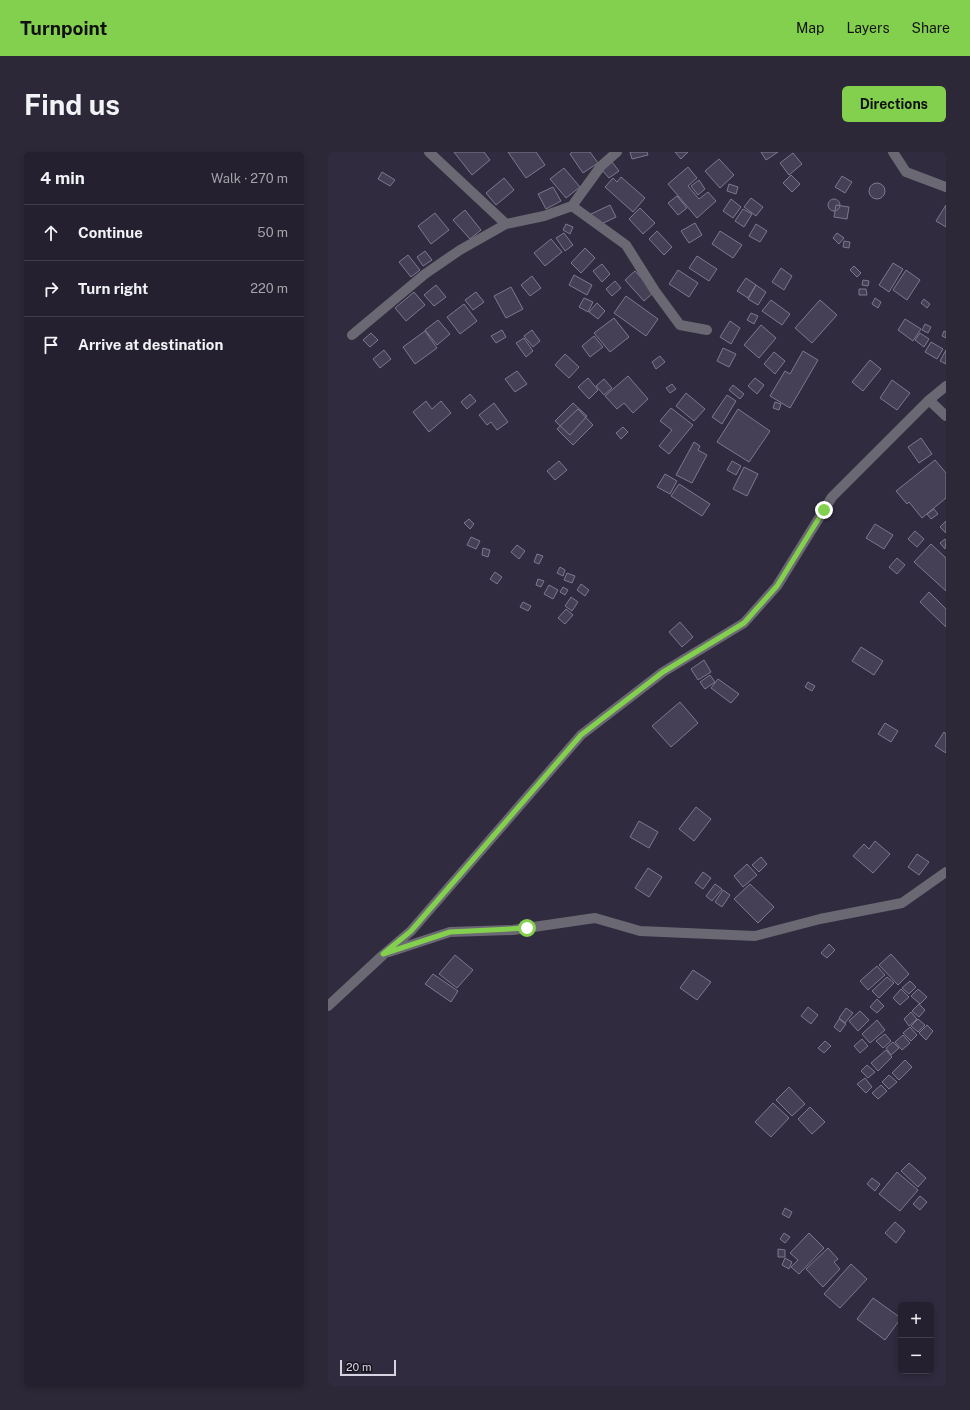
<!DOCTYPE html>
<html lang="en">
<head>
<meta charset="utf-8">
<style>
  :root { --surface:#24202f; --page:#2c2837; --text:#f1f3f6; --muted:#a3a3aa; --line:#413e4b; --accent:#83d04e }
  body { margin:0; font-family:"Public Sans",sans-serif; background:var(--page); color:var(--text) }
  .controls { position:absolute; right:12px; bottom:12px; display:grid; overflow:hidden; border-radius:6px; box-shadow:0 2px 6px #0003 }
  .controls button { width:36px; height:36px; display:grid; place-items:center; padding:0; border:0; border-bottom:1px solid var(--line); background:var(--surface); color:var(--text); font:20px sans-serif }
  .scale { position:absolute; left:12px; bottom:10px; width:56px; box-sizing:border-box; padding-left:4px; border:2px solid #d6d4e1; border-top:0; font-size:11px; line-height:14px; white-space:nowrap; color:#d6d4e1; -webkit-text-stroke:3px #17151e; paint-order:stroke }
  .stop { position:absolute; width:12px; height:12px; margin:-9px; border:3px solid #83d04e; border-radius:50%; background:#fff }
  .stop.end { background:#83d04e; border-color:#fff; box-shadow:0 1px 4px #0008 }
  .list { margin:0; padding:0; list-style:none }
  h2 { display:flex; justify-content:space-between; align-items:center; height:52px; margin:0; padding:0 16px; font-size:17px }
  h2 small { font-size:13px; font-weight:400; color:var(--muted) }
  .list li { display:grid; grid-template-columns:26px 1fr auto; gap:12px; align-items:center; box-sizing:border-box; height:56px; padding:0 16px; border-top:1px solid var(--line) }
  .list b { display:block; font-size:15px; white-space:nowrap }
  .list em { font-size:13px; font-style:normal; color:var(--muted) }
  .icon { flex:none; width:22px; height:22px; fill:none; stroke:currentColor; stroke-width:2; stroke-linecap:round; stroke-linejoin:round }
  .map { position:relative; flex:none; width:618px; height:1234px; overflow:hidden; border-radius:6px }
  header { display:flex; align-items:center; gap:24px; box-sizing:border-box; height:56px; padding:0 20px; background:var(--accent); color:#111 }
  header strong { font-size:19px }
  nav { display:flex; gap:22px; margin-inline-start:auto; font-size:14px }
  .intro { display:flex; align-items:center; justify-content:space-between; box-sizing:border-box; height:96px; padding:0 24px }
  h1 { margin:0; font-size:28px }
  .button { padding:10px 18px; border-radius:6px; background:var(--accent); color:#111; font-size:14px; font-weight:700 }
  main { display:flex; gap:24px; padding:0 24px }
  aside { flex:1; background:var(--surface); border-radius:6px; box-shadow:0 2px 6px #0003 }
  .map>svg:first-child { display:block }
  .building { fill:#454055; stroke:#7d788f }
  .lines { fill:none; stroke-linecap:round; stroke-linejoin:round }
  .minor { stroke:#6a6872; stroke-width:10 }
  .route { stroke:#83d04e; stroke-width:5 }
</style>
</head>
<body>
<header>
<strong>Turnpoint</strong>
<nav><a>Map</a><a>Layers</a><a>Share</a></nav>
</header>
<div class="intro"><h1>Find us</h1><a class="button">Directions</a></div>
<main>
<aside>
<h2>4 min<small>Walk · 270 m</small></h2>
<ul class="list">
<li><svg class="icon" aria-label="ahead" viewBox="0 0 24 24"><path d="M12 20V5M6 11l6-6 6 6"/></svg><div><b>Continue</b></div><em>50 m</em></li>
<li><svg class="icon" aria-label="right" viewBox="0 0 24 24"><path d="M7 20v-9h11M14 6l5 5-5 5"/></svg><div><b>Turn right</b></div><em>220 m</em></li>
<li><svg class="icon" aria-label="arrive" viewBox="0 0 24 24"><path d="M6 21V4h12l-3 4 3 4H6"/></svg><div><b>Arrive at destination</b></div></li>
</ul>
</aside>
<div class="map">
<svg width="618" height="1234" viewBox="0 0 618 1234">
  <rect width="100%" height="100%" fill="#302b3f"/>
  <path class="building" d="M126 0H156L162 8 144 23Z
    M180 0H208L217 13 198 26Z
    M244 0H262L270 11 255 21 242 2Z
    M302 0H319L320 3 304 7Z
    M347 0H360L353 7Z
    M433 0H450L438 8Z
    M465 1 474 12 461 23 452 11Z
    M391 7 406 23 392 36 377 19Z
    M284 10 291 19 281 26 274 18Z
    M360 15 369 26 360 34 371 47 380 40 388 49 369 66 340 32Z
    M236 16 252 35 238 46 222 27Z
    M54 20 67 28 62 34 50 27Z
    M463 23 472 32 464 40 455 31Z
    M514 24 524 30 517 41 507 35Z
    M293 25 317 46 305 60 277 35 285 26 289 30Z
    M176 26 186 38 168 53 158 41Z
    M371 28 377 37 370 43 363 34Z
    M541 39a8 8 0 1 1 16 0a8 8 0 1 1-16 0Z
    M401 32 410 35 408 42 399 39Z
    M225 35 233 49 218 57 210 42Z
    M349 44 359 56 350 63 340 51Z
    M423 46 435 55 428 64 416 55Z
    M500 53a6 6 0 1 1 12 0a6 6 0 1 1-12 0Z
    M403 47 413 55 405 66 395 59Z
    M282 53 288 65 269 74 263 62Z
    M508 53 521 55 519 67 506 65Z
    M618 53V75L608 69Z
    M312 56 327 71 315 82 301 67Z
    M415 57 424 62 416 75 407 69Z
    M137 58 153 78 142 87 125 68Z
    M107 61 121 78 103 92 90 74Z
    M367 71 374 83 361 91 353 79Z
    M238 72 245 75 242 82 235 78Z
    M428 72 439 79 432 90 421 84Z
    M329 79 344 95 336 103 321 87Z
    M392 79 414 93 405 106 384 92Z
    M236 81 245 93 237 99 228 86Z
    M509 81 516 86 511 92 505 86Z
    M223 87 234 100 217 114 206 101Z
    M516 89 522 90 521 96 515 95Z
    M257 96 267 106 253 121 243 111Z
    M97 99 104 108 95 114 89 105Z
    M80 103 92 118 83 125 71 110Z
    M369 104 389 117 381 129 361 116Z
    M565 111 575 117 561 140 551 133Z
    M274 112 282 122 274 130 265 119Z
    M526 114 533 121 529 125 522 118Z
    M453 116 464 124 456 138 444 130Z
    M350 118 370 131 361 145 341 132Z
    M578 118 592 128 579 148 565 138Z
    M307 119 326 140 316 149 297 128Z
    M246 123 264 133 259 143 241 133Z
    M204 124 213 136 202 144 193 133Z
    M418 126 428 133 420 146 409 139Z
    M535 128 541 129 540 134 534 133Z
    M287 129 293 136 284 144 278 137Z
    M108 133 118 145 106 154 96 143Z
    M428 133 438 140 430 153 420 147Z
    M183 135 195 157 178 166 166 144Z
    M531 137H538L539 143H531Z
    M86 140 97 153 78 169 67 156Z
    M148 140 156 150 145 158 137 148Z
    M298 144 330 167 318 184 286 161Z
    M256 146 265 150 260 160 251 155Z
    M547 146 553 150 550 156 544 152Z
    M596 147 602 152 599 156 593 151Z
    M443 148 462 162 454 173 434 159Z
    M492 148 509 163 484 191 467 176Z
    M269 151 277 159 270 167 261 160Z
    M136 152 149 169 132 182 119 165Z
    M423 161 430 164 426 172 419 168Z
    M286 166 301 185 282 200 266 181Z
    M577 167 593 177 585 189 570 178Z
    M110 168 122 182 109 193 97 178Z
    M402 169 412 176 403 192 392 185Z
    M597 172 603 175 600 181 594 178Z
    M433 173 448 186 431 206 416 193Z
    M174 178 178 185 168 191 163 184Z
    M204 178 212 189 205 195 196 184Z
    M97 179 109 196 87 212 75 195Z
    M616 179 618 180V186L614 184Z
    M43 181 50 188 42 195 35 188Z
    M592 181 601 187 596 195 587 188Z
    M266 184 275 195 262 205 254 194Z
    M196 186 205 199 198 205 188 191Z
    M603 190 615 197 609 207 597 200Z
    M395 196 408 202 401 215 389 209Z
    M56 198 63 207 52 216 45 207Z
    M618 198V212L612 209Z
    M475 199 490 208 462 256 442 244 457 219 462 222Z
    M446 200 457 209 447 222 436 212Z
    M237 202 251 215 241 226 227 213Z
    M332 204 337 210 328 217 324 210Z
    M542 208 553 217 535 239 524 230Z
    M189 219 199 232 187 240 177 227Z
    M300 224 320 247 305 261 296 251 289 257 277 244Z
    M260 226 270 238 261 247 250 235Z
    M427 226 436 233 429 242 420 234Z
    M276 227 284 236 276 243 268 234Z
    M564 228 582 241 569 258 552 246Z
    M344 232 348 237 342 241 338 236Z
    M405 233 416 242 412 247 401 238Z
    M358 241 377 257 366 269 348 254Z
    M142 242 148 249 139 257 133 250Z
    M399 243 408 249 394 272 384 265Z
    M98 249 104 257 113 249 123 261 101 280 85 260Z
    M447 250 453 252 451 258 445 256Z
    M166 251 180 270 169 278 163 270 159 273 151 263Z
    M245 251 259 264 242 283 227 269Z
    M343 256 365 273 341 302 331 294 344 278 332 269Z
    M250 257 265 273 245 293 229 277Z
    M410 257 442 279 421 310 389 290Z
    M295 275 300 280 293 287 288 281Z
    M593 286 604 302 591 311 580 295Z
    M366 290 372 294 370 298 379 303 364 331 348 323Z
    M607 308 618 321V346L594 366 581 350 579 352 568 339Z
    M231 309 239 318 227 328 219 319Z
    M404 309 413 314 408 323 399 318Z
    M416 315 430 322 419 344 405 337Z
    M337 322 349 329 342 342 329 335Z
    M351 332 382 352 374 364 343 344Z
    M606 357 610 362 603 367 599 362Z
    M141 367 146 372 142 377 136 371Z
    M618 369V381L612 375Z
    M547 372 565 383 556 397 538 386Z
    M587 379 596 387 589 395 580 387Z
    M143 385 152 389 148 397 139 393Z
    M617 387 618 389 617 397 612 391Z
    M603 392 618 406V439L586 410Z
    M189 393 197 399 191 407 183 400Z
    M155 396 162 398 160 405 154 403Z
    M209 402 215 404 211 412 206 410Z
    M569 406 577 413 569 422 561 415Z
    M232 415 237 418 235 424 229 421Z
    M167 420 174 425 169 432 162 427Z
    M239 421 247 424 244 431 236 428Z
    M210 427 216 429 213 435 208 433Z
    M253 432 261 438 257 444 249 438Z
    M221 433 230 438 225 447 216 442Z
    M235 435 240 438 237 443 232 440Z
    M601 440 618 457V475L592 450Z
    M243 445 250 450 244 459 237 454Z
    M195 450 203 454 200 459 192 455Z
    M238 457 245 463 237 472 230 466Z
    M352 470 365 485 354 495 341 480Z
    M533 495 555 509 546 523 524 509Z
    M376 508 383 520 370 528 363 517Z
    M382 523 387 530 377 537 372 530Z
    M390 527 411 542 403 551 383 536Z
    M480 530 487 534 484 539 477 535Z
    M352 550 370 571 343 595 324 574Z
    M557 571 570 579 563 590 550 582Z
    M616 580 618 582V601L607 594Z
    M368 655 383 667 366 689 351 677Z
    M311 669 330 680 321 696 302 685Z
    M547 689 562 702 545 721 525 704 536 692 541 697Z
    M589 702 601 710 591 723 580 715Z
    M433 705 439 712 431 720 424 713Z
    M419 712 429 723 415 735 406 724Z
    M320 716 334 725 321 745 307 736Z
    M375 720 383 726 375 737 367 731Z
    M387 732 394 737 384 749 378 744Z
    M422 732 446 755 430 771 406 747Z
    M395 738 402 743 394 755 387 750Z
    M501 792 507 798 499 806 493 801Z
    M563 802 581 822 570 833 551 813Z
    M127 803 145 818 129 836 111 822Z
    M549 814 557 823 540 838 532 829Z
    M365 818 383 830 369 848 352 836Z
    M105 822 130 839 123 850 97 832Z
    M559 825 566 831 551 846 544 839Z
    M582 829 588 835 581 842 574 836Z
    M573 837 581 845 572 853 565 846Z
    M590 837 599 845 592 852 583 844Z
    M549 847 556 854 549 861 542 855Z
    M591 852 597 858 591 865 584 859Z
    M480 855 490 863 483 872 473 864Z
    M518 856 525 861 517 871 511 866Z
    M532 859 541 868 530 879 521 869Z
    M583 860 589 867 581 874 576 867Z
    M511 867 518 872 512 880 506 875Z
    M590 867 597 873 590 880 583 874Z
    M549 868 557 878 542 891 534 882Z
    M599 873 605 879 598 888 591 881Z
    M582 875 589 883 583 889 575 881Z
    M557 882 563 889 555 896 548 889Z
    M575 883 582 891 574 898 567 890Z
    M534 887 540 894 532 901 526 894Z
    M497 889 503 894 496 901 490 896Z
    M565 890 571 896 563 903 558 896Z
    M558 898 564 905 550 919 543 911Z
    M577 908 584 915 571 928 564 921Z
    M539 913 547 920 540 926 533 919Z
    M561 923 569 930 561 937 554 930Z
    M537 926 544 935 538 941 529 932Z
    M553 933 559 939 550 947 544 941Z
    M461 935 477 952 464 964 448 948Z
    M445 951 461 966 443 985 427 970Z
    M482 955 497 970 484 982 470 967Z
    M581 1011 598 1026 590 1035 573 1019Z
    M569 1020 590 1038 572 1059 551 1042Z
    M544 1026 552 1032 547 1039 539 1032Z
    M592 1044 599 1050 592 1058 585 1052Z
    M457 1056 464 1060 461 1066 454 1062Z
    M567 1070 577 1079 568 1091 557 1081Z
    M456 1081 462 1085 457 1091 452 1087Z
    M481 1081 496 1096 471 1122 463 1115 470 1108 462 1101Z
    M500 1096 510 1107 506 1110 512 1117 495 1135 478 1117Z
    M450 1097 457 1098V1105H450Z
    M457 1106 464 1110 461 1117 454 1113Z
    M523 1112 539 1127 512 1156 496 1142Z
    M545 1146 573 1166 557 1188 529 1167Z"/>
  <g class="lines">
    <path class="minor" d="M101 0 178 72
      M565 0 578 20 618 35
      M244 54 298 93 327 139 352 173 379 178
      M24 183 97 122 132 98 178 72 216 64 244 54 273 14 289 0
      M601 248 618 264
      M61 800 122 780 185 778 267 766 312 779 427 784 492 767 574 751 618 720
      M0 854 55 803 83 779 253 583 335 520 416 471 449 434 504 345 601 248 618 234"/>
  </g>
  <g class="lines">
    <path class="route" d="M199 776 122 780 55 802 83 779 253 583 335 520 416 471 449 434 496 358"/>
  </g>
</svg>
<div class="controls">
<button>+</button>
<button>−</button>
</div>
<div class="scale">20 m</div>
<div class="stop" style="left:199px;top:776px"></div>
<div class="stop end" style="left:496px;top:358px"></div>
</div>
</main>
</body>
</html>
